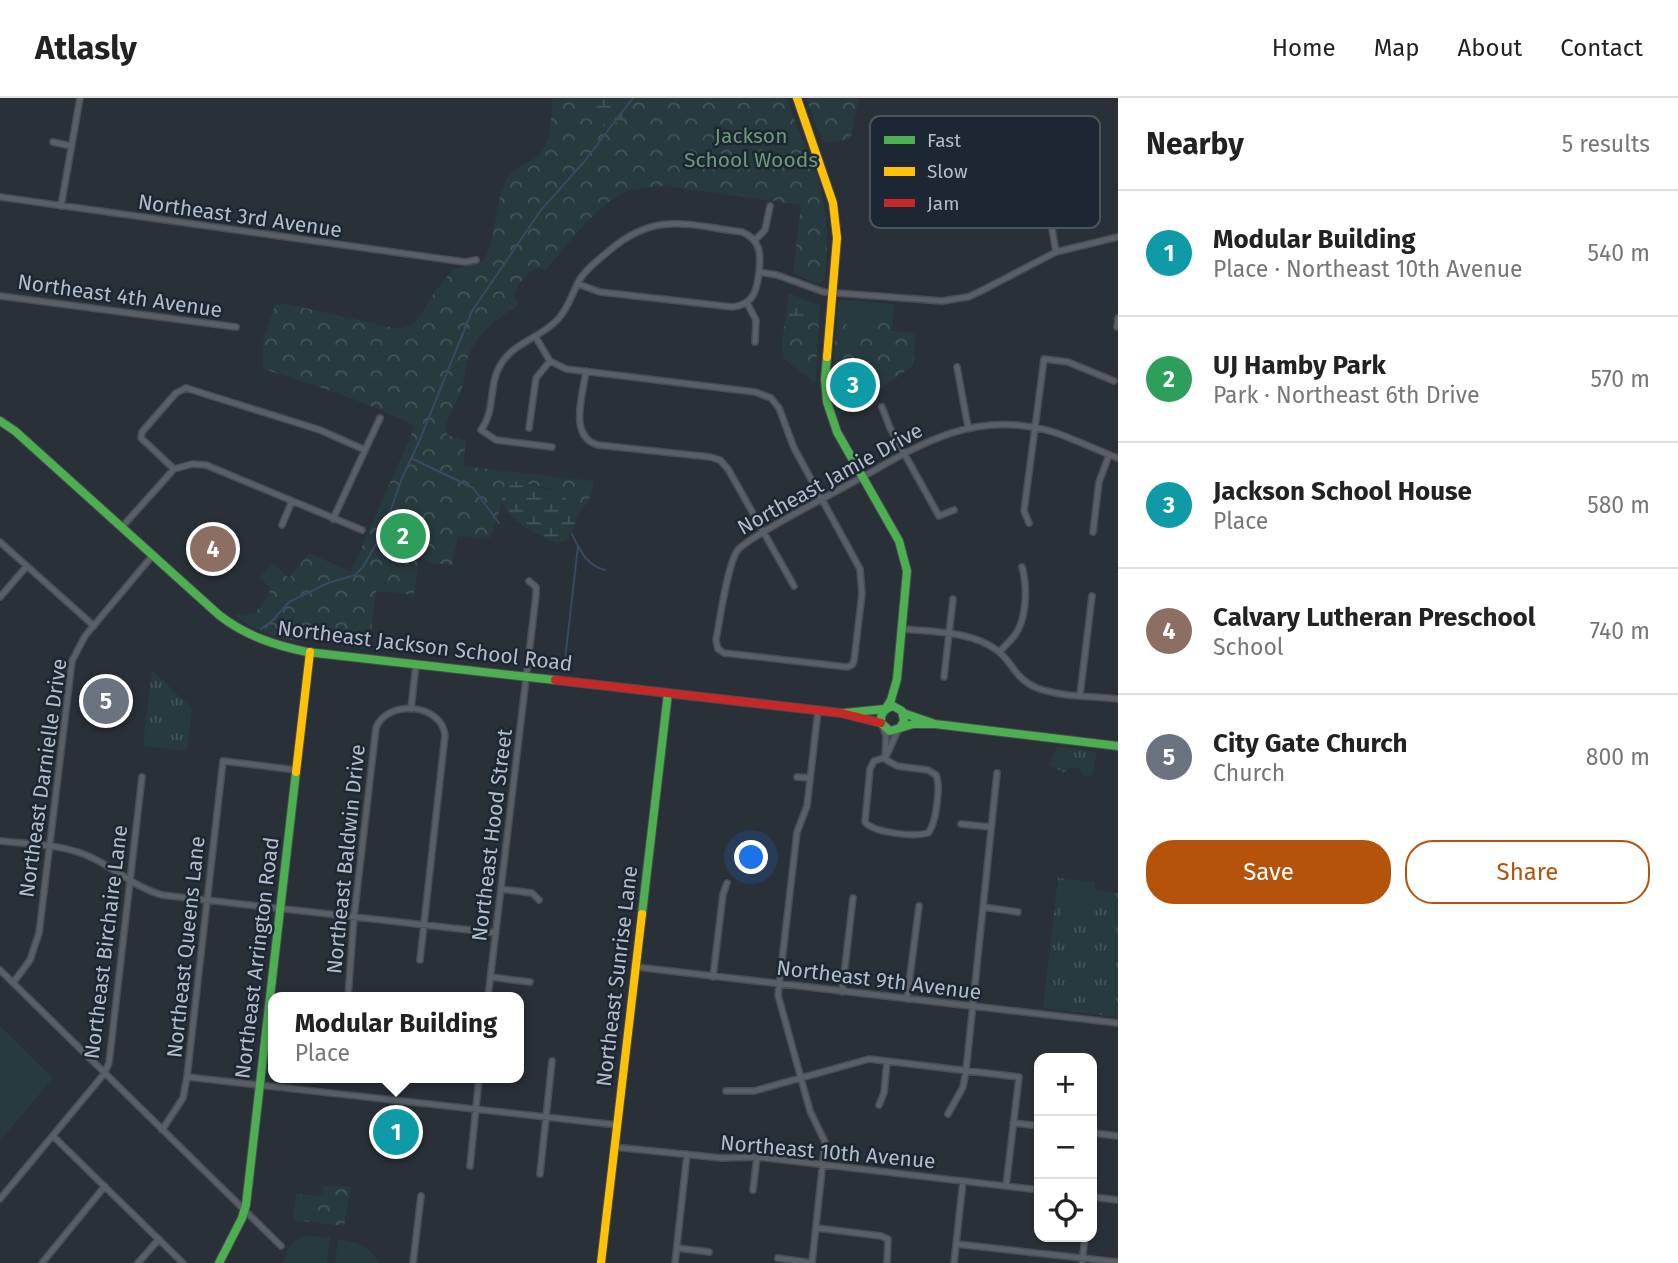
<!DOCTYPE html>
<html lang="en">
<head>
<meta charset="utf-8">
<style>
  :root { --surface:#fff; --page:#f6f6f6; --text:#222; --muted:#767676; --line:#e0e0e0; --accent:#b45309 }
  body { margin:0; font-family:"Fira Sans",sans-serif; background:var(--page); color:var(--text) }
  .controls { position:absolute; right:21px; bottom:21px; display:grid; overflow:hidden; border-radius:14px; box-shadow:0 2px 5px #0004 }
  .controls button { width:63px; height:63px; display:grid; place-items:center; padding:0; border:0; border-bottom:2px solid var(--line); background:var(--surface); color:var(--text); font:35px sans-serif }
  .you { position:absolute; left:752px; top:760px; width:24px; height:24px; margin:-18px; border:5px solid #fff; border-radius:50%; background:#1a73e8; box-shadow:0 0 0 10px #1a73e833 }
  .badge { display:grid; place-items:center; width:46px; height:46px; border-radius:50%; background:var(--accent); color:#fff; font-size:23px; font-weight:700 }
  .pin { position:absolute; translate:-50% -50%; border:4px solid #fff; box-shadow:0 2px 7px #0006 }
  .popup { position:absolute; left:268px; top:894px; width:256px; height:91px; box-sizing:border-box; display:grid; place-content:center; border-radius:14px; background:var(--surface); filter:drop-shadow(0 2px 5px #0005); font-size:23px; white-space:nowrap; color:var(--muted) }
  .popup b { font-size:26px; color:var(--text) }
  .popup::after { content:''; position:absolute; left:50%; top:100%; margin-left:-14px; border:14px solid transparent; border-top-color:var(--surface) }
  .list { margin:0; padding:0; list-style:none }
  h2 { display:flex; justify-content:space-between; align-items:center; height:91px; margin:0; padding:0 28px; font-size:30px }
  h2 small { font-size:23px; font-weight:400; color:var(--muted) }
  .list li { display:grid; grid-template-columns:46px 1fr auto; gap:21px; align-items:center; box-sizing:border-box; height:126px; padding:0 28px; border-top:2px solid var(--line) }
  .list b { display:block; font-size:26px; white-space:nowrap }
  .list p { margin:0; font-size:23px; white-space:nowrap; color:var(--muted) }
  .list em { font-size:23px; font-style:normal; color:var(--muted) }
  .actions { display:flex; gap:14px; padding:21px 28px }
  .actions a { flex:1; padding:16px 0; border:2px solid var(--accent); border-radius:28px; text-align:center; font-size:24px; color:var(--accent) }
  .actions .main { background:var(--accent); color:#fff }
  .icon { flex:none; width:38px; height:38px; fill:none; stroke:currentColor; stroke-width:2; stroke-linecap:round; stroke-linejoin:round }
  .map { position:relative; flex:none; width:1118px; height:1165px; overflow:hidden }
  header { display:flex; align-items:center; gap:42px; box-sizing:border-box; height:98px; padding:0 35px; background:var(--surface); border-bottom:2px solid var(--line) }
  header strong { font-size:33px }
  nav { display:flex; gap:38px; margin-inline-start:auto; font-size:24px }
  main { display:flex }
  aside { flex:1; background:var(--surface) }
  .map>svg:first-child { display:block }
  .grass { fill:url(#grass-tufts) }
  .forest { fill:url(#forest-crowns) }
  .wetland { fill:url(#wetland-marsh) }
  .garden { fill:#273a3e }
  .lines { fill:none; stroke-linecap:round; stroke-linejoin:round }
  .stream { stroke:#384963; stroke-width:2 }
  .street-casing { stroke:#484c53; stroke-width:8 }
  .fast-casing { stroke:#484c53; stroke-width:10 }
  .slow-casing { stroke:#484c53; stroke-width:10 }
  .jam-casing { stroke:#484c53; stroke-width:10 }
  .street { stroke:#5a5e66; stroke-width:5 }
  .fast { stroke:#4caf50; stroke-width:8 }
  .slow { stroke:#ffc107; stroke-width:8 }
  .jam { stroke:#c62828; stroke-width:8 }
  .labels { text-anchor:middle; dominant-baseline:central; stroke-width:5; stroke-linejoin:round; paint-order:stroke }
  .park-label { font-size:21px; fill:#6b9a76; stroke:#1d2633 }
  .street-label { font-size:21px; fill:#b4bcc9; stroke:#1d2633 }
  .key { fill:#1d2633; stroke:#4a5360; stroke-width:2 }
  .key-label { font-size:19px; fill:#b4bcc9 }
</style>
</head>
<body>
<header>
<strong>Atlasly</strong>
<nav><a>Home</a><a>Map</a><a>About</a><a>Contact</a></nav>
</header>
<main>
<div class="map">
<svg width="1118" height="1165" viewBox="0 0 1118 1165">
  <defs>
    <pattern id="grass-tufts" width="24" height="20" patternUnits="userSpaceOnUse" patternTransform="scale(1.75)"><rect width="24" height="20" fill="#273a3e"/><path d="M3 7l-1-3M5 7V3M7 7l1-3M15 17l-1-3M17 17v-4M19 17l1-3" fill="none" stroke="#445559"/></pattern>
    <pattern id="forest-crowns" width="20" height="18" patternUnits="userSpaceOnUse" patternTransform="scale(1.75)"><rect width="20" height="18" fill="#273a3e"/><path d="M2 6a3 3 0 1 1 6 0M12 15a3 3 0 1 1 6 0" fill="none" stroke="#445559"/></pattern>
    <pattern id="wetland-marsh" width="20" height="14" patternUnits="userSpaceOnUse" patternTransform="scale(1.75)"><rect width="20" height="14" fill="#273a3e"/><path d="M1 5h8M5 5V1M11 12h8M15 12V8" fill="none" stroke="#445559"/></pattern>
  </defs>
  <rect width="100%" height="100%" fill="#2a3038"/>
  <path class="grass" d="M152 572 192 611 187 653 143 648Z
    M1057 648 1097 654 1092 677 1083 678 1080 670 1069 669 1065 675 1049 668Z
    M1058 780 1095 784V792L1118 795V919L1043 910Z"/>
  <path class="forest" d="M552 0H787C795 28 810 54 818 82 828 115 828 145 825 179L823 184 817 186 793 175 801 107 666 88C653 89 640 89 628 93 602 101 563 151 546 172L538 169C528 174 516 187 514 198L519 207C497 220 474 237 467 263 464 276 464 289 458 301 453 313 442 325 447 337L466 343 463 368 593 383C594 394 587 407 579 414L567 405 556 392 524 385 503 401 491 439 479 441 458 438 452 467 430 465 419 459 414 497 376 493 369 552 340 547V544L300 538 299 543C274 540 254 533 234 517L255 515 269 497 270 489 259 479 272 465 289 480 309 455 351 474 415 328C366 303 315 287 263 271V244L275 207 287 206 399 231 412 227 420 218 432 198 452 172 483 164C498 139 493 108 506 82 512 70 521 69 531 63 553 51 551 22 552 0Z
    M806 0H859L851 38 847 42 823 45Z
    M841 202 894 206 892 233 916 235 913 268 837 318 831 290 838 205Z
    M807 203 820 207 815 285 784 261 782 247 784 230 804 232Z
    M323 1088 351 1089 344 1128 293 1122 296 1096 318 1098 322 1095Z"/>
  <path class="wetland" d="M593 0H638C629 13 620 29 603 28 594 20 594 11 593 0Z
    M789 195 807 203 804 233 784 230Z
    M508 381 548 392 564 393 567 405 579 414 569 441 557 445C538 437 500 420 502 397 503 392 507 386 508 381Z"/>
  <path class="garden" d="M848 205 879 207 876 235 846 233Z
    M1069 789 1102 793C1098 819 1087 827 1061 823L1065 793Z
    M0 928 53 980 0 1043Z
    M303 1138 330 1139 327 1165H283L289 1148Z
    M338 1141C354 1143 372 1148 378 1165H335Z"/>
  <g class="lines">
    <path class="stream" d="M411 360 473 390 499 425
      M579 449C584 460 593 469 605 472
      M261 531 273 522 289 504 328 485 355 477 363 469 383 434 402 380 418 346 472 213 541 112 583 65 633 0
      M564 571 578 448 572 436"/>
    <g class="street-casing">
      <path id="street" d="M53 44 71 48
        M0 99 465 164 476 162
        M61 108 80 0
        M755 142 765 132 770 108
        M1056 154 1050 119 1060 39
        M578 186 600 194 733 209C754 206 757 192 759 174
        M0 198 236 229
        M747 205 756 222 755 244
        M1117 229 1118 220
        M535 238 550 263 566 271 755 294 771 300 779 310 794 350 860 471 862 496 854 563 852 567 847 569 724 555 718 551 716 542C720 521 727 469 737 453 745 440 838 393 857 382L861 380C923 344 978 311 1053 334 1075 341 1096 352 1118 360
        M957 269 968 329
        M586 273C583 296 568 339 598 347L710 359 720 362 728 371 794 488
        M882 309 890 330 939 418 954 412
        M529 330 536 280 550 263
        M552 349 496 342 481 332C496 312 488 286 501 266 515 243 542 240 559 220 570 208 573 191 582 178 590 168 600 160 610 152 656 113 687 127 742 134 761 142 761 156 759 174L777 177 824 194 942 203 968 199 981 193 1056 154 1118 139
        M174 371 141 340 142 334 176 295 186 290 320 332 365 352
        M333 421 380 320
        M1029 425 1024 413 1044 261 1068 264 1114 283
        M282 427 292 403
        M122 429 174 371 192 366 206 367 362 432
        M1093 434 1099 384 1109 357
        M0 444 94 528
        M0 499 27 468
        M902 531C932 534 973 533 998 553 1013 565 1015 581 1037 590 1061 599 1092 598 1118 601
        M999 554C1006 547 1014 540 1018 532 1027 515 1027 486 1022 469
        M944 579 953 501
        M1080 597 1092 498
        M411 611 416 566
        M883 629 886 638 885 661
        M883 660 897 668 928 672 936 677C941 688 936 726 928 735 914 739 874 735 865 724L870 671 874 663Z
        M885 661 898 632
        M797 679 810 680
        M961 726 991 729
        M0 743C28 746 59 746 86 757 113 768 133 789 162 797L496 835
        M501 791 532 795 539 802
        M983 809 1018 814
        M636 869 1118 925
        M0 872 281 1148
        M491 879 530 884
        M713 879 723 796 727 785
        M13 885 30 862 39 835 72 563 85 538 153 457
        M842 894 853 800
        M348 899 354 819 376 630C387 601 441 605 445 637L420 862
        M488 899 536 497V489L529 483
        M907 901 919 808
        M187 979 617 1027
        M726 993H754L869 961 1019 979 1006 1088
        M879 1007 884 995 887 963
        M948 1016 963 989 966 973 997 675
        M1013 1025 1039 1028
        M162 1032 183 1000 187 979 223 663 296 672
        M1092 1035 1118 1038
        M53 1038 183 1165
        M614 1049 721 1060 757 1059 1039 1092
        M470 1068 479 980
        M540 1076 552 963
        M753 1092 757 1059
        M1092 1099 1118 1102
        M0 1101 104 976 109 965 142 679
        M817 1130 881 1138 888 1141 887 1165
        M956 1146 1118 1164
        M677 1150 709 1154
        M778 1160 812 1165
        M42 1165 105 1088
        M138 1165 159 1141
        M413 1165 421 1098
        M675 1165 687 1056
        M812 1165 825 1044 810 1013 778 897 797 734 807 708 818 613
        M954 1165 963 1083
        M1082 1165 1085 1139"/>
    </g>
    <g class="fast-casing">
      <path id="fast" d="M827 259 825 281 827 304 837 334 899 443 907 473 897 581 891 602 886 610
        M0 323 15 333 219 517C246 538 274 547 307 554L555 582
        M844 615 885 611
        M903 615 935 626
        M900 630 904 623 902 613 893 608C884 610 880 616 881 625L890 633 913 626H935L1118 648
        M642 816 668 595
        M219 1165 242 1120 246 1107 296 674"/>
    </g>
    <g class="slow-casing">
      <path id="slow" d="M797 0 833 105 837 140 827 259
        M296 674 310 554
        M601 1165 642 816"/>
    </g>
    <g class="jam-casing">
      <path id="jam" d="M555 582 841 615 881 625"/>
    </g>
    <use href="#street" class="street"/>
    <use href="#fast" class="fast"/>
    <use href="#slow" class="slow"/>
    <use href="#jam" class="jam"/>
  </g>
  <g class="labels">
    <g class="park-label">
      <text x="751" y="38">Jackson<tspan x="751" dy="24">School Woods</tspan></text>
    </g>
    <g class="street-label">
      <text transform="translate(240 118) rotate(8)">Northeast 3rd Avenue</text>
      <text transform="translate(120 198) rotate(8)">Northeast 4th Avenue</text>
      <text transform="translate(830 381) rotate(-29)">Northeast Jamie Drive</text>
      <text transform="translate(425 548) rotate(7)">Northeast Jackson School Road</text>
      <text transform="translate(43 680) rotate(-82)">Northeast Darnielle Drive</text>
      <text transform="translate(492 737) rotate(-83)">Northeast Hood Street</text>
      <text transform="translate(346 761) rotate(-84)">Northeast Baldwin Drive</text>
      <text transform="translate(106 844) rotate(-83)">Northeast Birchaire Lane</text>
      <text transform="translate(186 849) rotate(-84)">Northeast Queens Lane</text>
      <text transform="translate(257 860) rotate(-83)">Northeast Arrington Road</text>
      <text transform="translate(617 878) rotate(-83)">Northeast Sunrise Lane</text>
      <text transform="translate(879 882) rotate(7)">Northeast 9th Avenue</text>
      <text transform="translate(828 1054) rotate(5)">Northeast 10th Avenue</text>
    </g>
  </g>
  <rect x="870" y="18" width="230" height="112" rx="10" class="key"/>
  <rect x="884" y="38" width="31" height="8" fill="#4caf50"/>
  <rect x="884" y="69" width="31" height="9" fill="#ffc107"/>
  <rect x="884" y="101" width="31" height="8" fill="#c62828"/>
  <g class="key-label">
    <text x="927" y="49">Fast</text>
    <text x="927" y="80">Slow</text>
    <text x="927" y="112">Jam</text>
  </g>
</svg>
<div class="controls">
<button>+</button>
<button>−</button>
<button><svg class="icon" aria-label="locate" viewBox="0 0 24 24"><circle cx="12" cy="12" r="6"/><path d="M12 2v4M12 18v4M2 12h4M18 12h4"/></svg></button>
</div>
<div class="you"></div>
<div class="pin badge" style="left:396px;top:1034px;background:#0f9aa8">1</div>
<div class="popup"><b>Modular Building</b>Place</div>
<div class="pin badge" style="left:403px;top:438px;background:#2e9e5b">2</div>
<div class="pin badge" style="left:853px;top:287px;background:#0f9aa8">3</div>
<div class="pin badge" style="left:213px;top:451px;background:#8d6e63">4</div>
<div class="pin badge" style="left:106px;top:603px;background:#6b7280">5</div>
</div>
<aside>
<h2>Nearby<small>5 results</small></h2>
<ul class="list">
<li><span class="badge" style="background:#0f9aa8">1</span><div><b>Modular Building</b><p>Place · Northeast 10th Avenue</p></div><em>540 m</em></li>
<li><span class="badge" style="background:#2e9e5b">2</span><div><b>UJ Hamby Park</b><p>Park · Northeast 6th Drive</p></div><em>570 m</em></li>
<li><span class="badge" style="background:#0f9aa8">3</span><div><b>Jackson School House</b><p>Place</p></div><em>580 m</em></li>
<li><span class="badge" style="background:#8d6e63">4</span><div><b>Calvary Lutheran Preschool</b><p>School</p></div><em>740 m</em></li>
<li><span class="badge" style="background:#6b7280">5</span><div><b>City Gate Church</b><p>Church</p></div><em>800 m</em></li>
</ul>
<div class="actions"><a class="main">Save</a><a>Share</a></div>
</aside>
</main>
</body>
</html>
